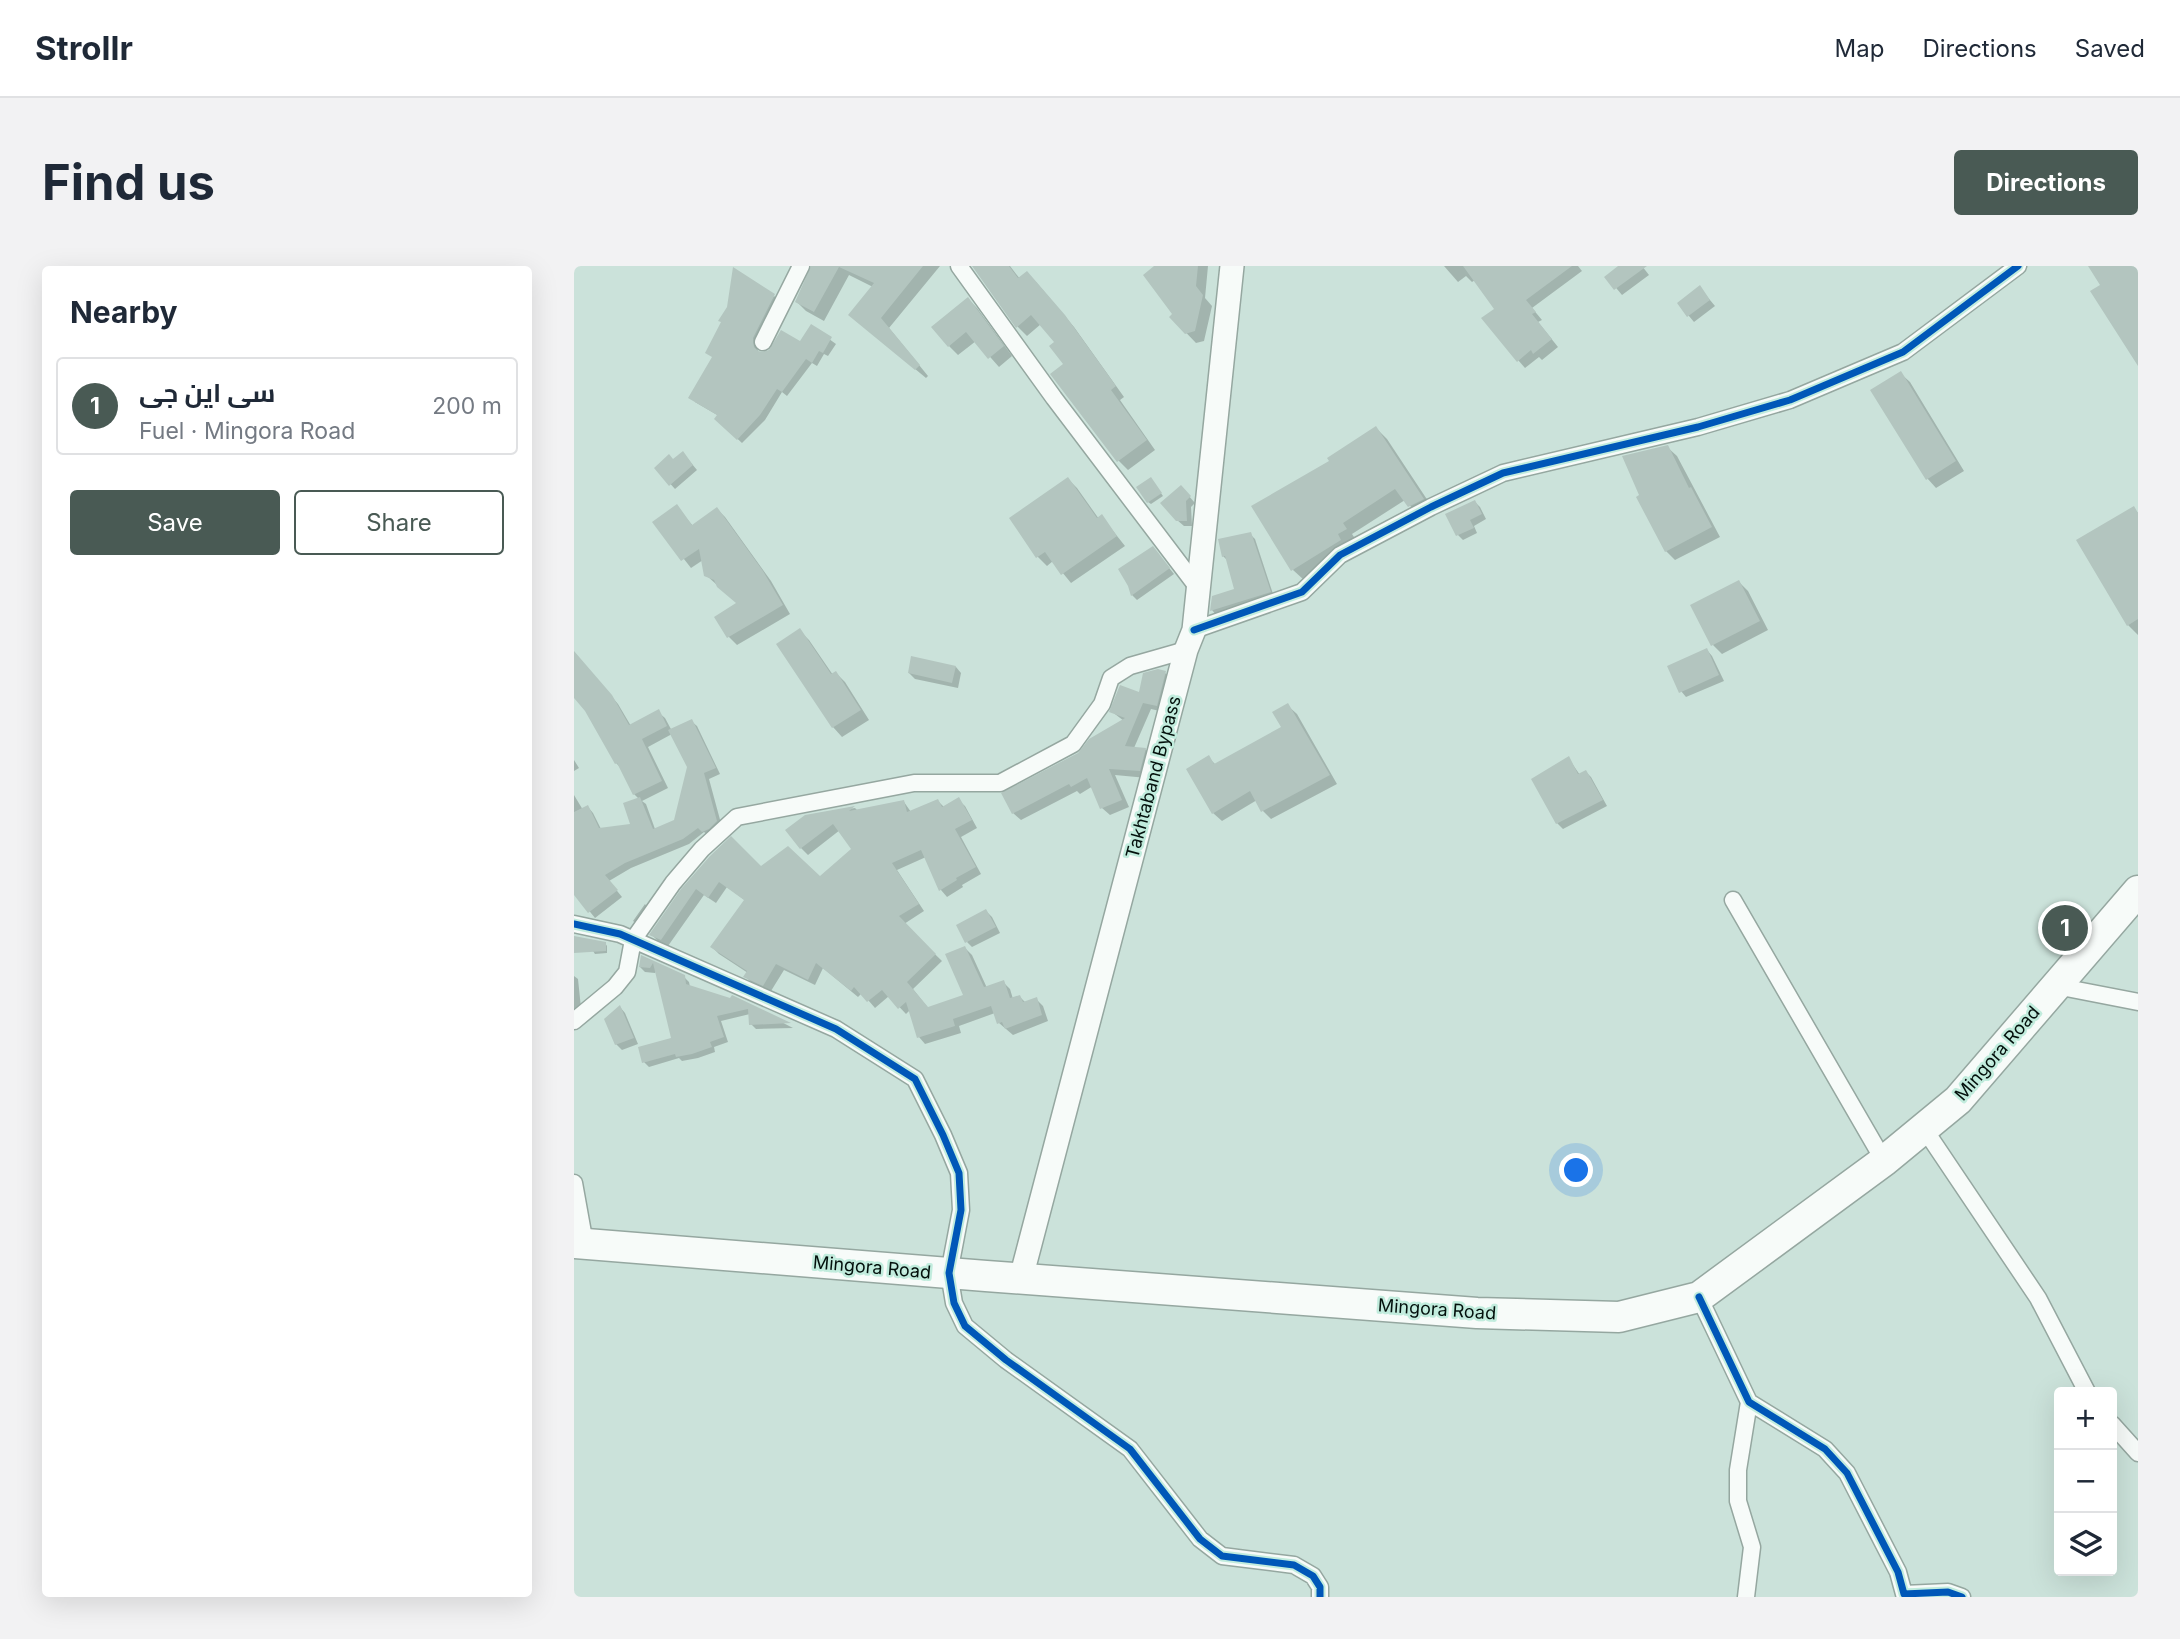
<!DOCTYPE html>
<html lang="en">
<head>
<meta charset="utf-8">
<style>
  :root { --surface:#fff; --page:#f2f2f3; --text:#1f2937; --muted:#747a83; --line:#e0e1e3; --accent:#495a54 }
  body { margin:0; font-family:Inter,Cairo,sans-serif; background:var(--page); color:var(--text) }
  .controls { position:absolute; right:21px; bottom:21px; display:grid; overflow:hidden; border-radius:7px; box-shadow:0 7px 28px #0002 }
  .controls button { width:63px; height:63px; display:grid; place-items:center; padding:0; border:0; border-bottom:2px solid var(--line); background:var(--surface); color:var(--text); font:35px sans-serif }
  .you { position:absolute; left:1003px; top:905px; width:24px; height:24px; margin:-18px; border:5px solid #fff; border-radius:50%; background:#1a73e8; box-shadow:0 0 0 10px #1a73e833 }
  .badge { display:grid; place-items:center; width:46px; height:46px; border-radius:50%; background:var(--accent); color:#fff; font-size:23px; font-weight:700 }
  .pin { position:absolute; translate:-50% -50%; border:4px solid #fff; box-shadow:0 2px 7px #0006 }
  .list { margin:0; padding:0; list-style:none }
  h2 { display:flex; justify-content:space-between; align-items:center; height:91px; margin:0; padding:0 28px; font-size:30px }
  h2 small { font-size:23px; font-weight:400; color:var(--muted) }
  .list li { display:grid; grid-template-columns:46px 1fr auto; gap:21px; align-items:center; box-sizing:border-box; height:98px; margin:0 14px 14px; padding:0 14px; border:2px solid var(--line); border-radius:7px }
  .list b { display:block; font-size:26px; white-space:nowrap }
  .list p { margin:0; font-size:23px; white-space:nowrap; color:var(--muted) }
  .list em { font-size:23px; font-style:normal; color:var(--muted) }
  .actions { display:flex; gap:14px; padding:21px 28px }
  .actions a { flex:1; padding:16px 0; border:2px solid var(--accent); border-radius:7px; text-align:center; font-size:24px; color:var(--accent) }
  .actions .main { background:var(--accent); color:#fff }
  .icon { flex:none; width:38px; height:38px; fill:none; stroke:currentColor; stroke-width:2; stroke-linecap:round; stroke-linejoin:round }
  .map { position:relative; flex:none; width:1564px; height:1331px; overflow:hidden; border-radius:7px }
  header { display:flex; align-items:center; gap:42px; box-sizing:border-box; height:98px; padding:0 35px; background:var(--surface); border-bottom:2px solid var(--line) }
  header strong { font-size:33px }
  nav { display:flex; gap:38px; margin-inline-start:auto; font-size:24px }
  .intro { display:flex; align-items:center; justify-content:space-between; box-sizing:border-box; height:168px; padding:0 42px }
  h1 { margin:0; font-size:49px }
  .button { padding:18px 32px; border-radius:7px; background:var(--accent); color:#fff; font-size:24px; font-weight:700 }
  main { display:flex; gap:42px; padding:0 42px }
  aside { flex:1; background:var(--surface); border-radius:7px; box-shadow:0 7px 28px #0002 }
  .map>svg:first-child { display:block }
  .shadow { fill:#0003; fill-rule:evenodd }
  .building { fill:#b3c5bf }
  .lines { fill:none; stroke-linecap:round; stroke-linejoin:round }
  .street-casing { stroke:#95a7a0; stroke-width:19 }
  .secondary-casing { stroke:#95a7a0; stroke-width:26 }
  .highway-casing { stroke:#95a7a0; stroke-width:33 }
  .street { stroke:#f7fbf9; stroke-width:16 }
  .secondary { stroke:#f7fbf9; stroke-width:23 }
  .highway { stroke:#f7fbf9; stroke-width:30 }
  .cycleway-casing { stroke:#c1ecdd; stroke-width:11 }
  .cycleway { stroke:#0057b8; stroke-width:7 }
  .labels { text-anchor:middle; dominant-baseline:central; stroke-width:5; stroke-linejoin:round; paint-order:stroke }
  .street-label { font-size:18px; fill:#03100c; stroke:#c1ecdd }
</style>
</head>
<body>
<header>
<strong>Strollr</strong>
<nav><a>Map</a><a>Directions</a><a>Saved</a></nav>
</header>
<div class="intro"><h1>Find us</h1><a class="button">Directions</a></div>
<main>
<aside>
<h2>Nearby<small></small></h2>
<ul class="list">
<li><span class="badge">1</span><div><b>سی این جی</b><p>Fuel · Mingora Road</p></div><em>200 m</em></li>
</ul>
<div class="actions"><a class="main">Save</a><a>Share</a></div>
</aside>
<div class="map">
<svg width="1564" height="1331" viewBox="0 0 1564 1331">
  <rect width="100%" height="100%" fill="#cbe2da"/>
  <path class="shadow" d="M239 0H366L315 62 354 110 352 112 276 49 299 21 275 9 250 55 232 45 223 36Z
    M400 0H436L446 13 462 16 500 61 550 131 546 134 581 184 554 204 545 195 478 108 491 99 483 76 467 58 453 70 444 61Z
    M583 0H634L631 32 638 40 630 75 622 77 597 51 600 48Z
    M870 0H1004L1008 5 958 42 968 54 964 56 984 81 968 94 965 91 951 102 944 94 922 43 901 14 898 16 892 10 884 16Z
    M1047 0H1068L1075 9 1048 29 1033 11Z
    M1131 28 1141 40 1120 56 1105 38Z
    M200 30 205 34 183 77 184 87 189 88 226 77 237 60 262 78 254 90 250 88 243 100 238 97 213 130 208 126 191 154 168 177 142 153 145 150 121 136Z
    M394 33 403 42 438 90 425 101 402 75 384 89 375 80Z
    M1326 107 1336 116 1390 205 1362 222 1353 212Z
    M802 162 813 173 860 244 846 251 831 234 778 268 782 274 730 314 719 304 758 195Z
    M1093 181 1103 190 1146 271 1101 294 1092 285Z
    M113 192 123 204 101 223 82 202Z
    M494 213 503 222 525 253 528 251 551 280 497 317 479 295 473 300 463 290Z
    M579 216 589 230 577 238 574 236Z
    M607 221 621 237 617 241 618 260H610L603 254Z
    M901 236 906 241 912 253 900 260 903 267 889 274 884 269 873 249Z
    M102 240 119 260 143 243 151 251 197 315 216 348 163 379 155 371 143 351 164 338 132 309 129 294 117 302 81 256Z
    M1559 242 1564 247V369L1554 359Z
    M676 268 681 273 700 331 642 349 638 344 662 324 654 295 649 290Z
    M584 288 600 308 563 334 558 329 556 319Z
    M1165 316 1174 325 1194 364 1148 388 1139 379Z
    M226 365 235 374 259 409 262 407 271 416 295 454 268 471 259 461 204 379Z
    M1133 384 1138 390 1150 415 1112 431 1107 425Z
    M0 386 44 438 57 460 84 446 91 452 98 465 117 455 123 460 146 508 135 513 148 561 135 570 130 566 115 578 57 602 35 615 48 631 21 652 0 626V529L9 544 14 541 19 547 27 563 59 559 65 533 60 528 48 503 42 497 13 444 0 430ZM98 468 115 501 101 555 81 563 72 538 68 535 94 522 74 481Z
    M382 401 387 407 384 422 341 413 335 407Z
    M591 407 599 414 590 446 577 443 560 482 571 483 579 491 573 512 541 509 555 541 536 549 528 542 519 520 506 528 503 525 447 554 439 547 505 489 550 455 537 445 566 428Z
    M714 440 723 448 763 518 697 553 689 545 683 534 648 555 639 547 635 492 642 499 709 461Z
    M995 493 1006 509 1012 506 1017 511 1033 540 989 563 983 557 960 514Z
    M0 494 5 502 0 505Z
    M384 534 391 540 403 562 387 571 407 608 388 619 389 621 373 631 367 624 352 591 323 604 350 645 330 658 368 695 339 723 354 742 391 730V682L398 689 413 722 429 716 436 723 439 733 446 731 452 737 462 733 469 740 474 755 439 769 425 757 421 747 385 760 387 767 351 778 345 771 336 744 332 748 315 730 301 742 288 727 284 731 249 702 241 719 210 704 197 725 178 717 171 710 174 707 145 688 138 681 172 635 153 621 142 637 130 629 94 680 84 675 78 669 109 625 187 602 246 613 279 584 266 564 234 589 227 582 231 550 281 542 284 545 330 536 337 546 364 535 370 541Z
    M71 638 73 641 62 657 59 655Z
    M412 645 418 651 426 667 398 681 393 676Z
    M31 677 33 680V687L21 688 19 685Z
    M68 691 110 711 115 716 116 721 157 734 159 731 219 762 182 763 177 758 176 748 147 755 154 776 140 781 141 786 124 792 108 795 105 792 75 801 70 796 99 773 83 704 81 707 71 706 66 701Z
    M0 710 4 713 7 742 0 743Z
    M46 741 51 747 64 778 48 784 42 778Z"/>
  <path class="building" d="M237 0H349L307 52 346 99 341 104 274 49 300 17 265 1 240 46 221 36Z
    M398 0H435L444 12 453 5 491 49 542 120 537 124 573 174 543 196 476 108 489 98 475 80 480 76 457 49 442 62Z
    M580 0H624L622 20 629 29 621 65 611 68 595 51 598 48 569 9Z
    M889 0H998L952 34 962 46 958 48 978 73 959 88 957 84 943 96 907 52 920 43Z
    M1044 0H1073L1040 24 1030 11Z
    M1514 0H1564V100L1516 25 1526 19Z
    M159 1 201 28 179 72 180 81 184 85 189 86 195 84 207 64 226 75 237 58 258 71 249 87 245 85 238 97 232 93 208 126 203 123 186 149 163 174 140 153 143 149 114 132 138 91 131 87 147 56 144 55 153 41Z
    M1126 19 1136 34 1113 51 1103 37Z
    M394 31 430 80 414 93 392 66 374 81 357 61Z
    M1327 105 1382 195 1352 214 1296 124Z
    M802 160 850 233 834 241 821 223 769 257 773 263 764 268 767 274 717 305 677 240 755 195 753 192Z
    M1094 179 1115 222 1117 221 1138 261 1091 286 1062 231 1065 229 1048 190Z
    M109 185 119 199 95 220 80 202 95 188 99 193Z
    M494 211 523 252 528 248 543 270 487 309 471 286 462 292 435 252Z
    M577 211 588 227 573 237 562 221Z
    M607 219 617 230 612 235 613 255H602L586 237Z
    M901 234 908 248 896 254 900 262 882 270 871 248Z
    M103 238 118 259 143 241 189 305 209 339 153 372 140 351 162 337 143 321 140 314 130 310 125 283 107 295 78 256Z
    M1560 240 1564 247V353L1553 360 1502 274Z
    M677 266 697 326 636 345 638 330 660 323 651 290 648 291 644 273Z
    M579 280 596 302 557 330 554 320 544 303Z
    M1165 314 1186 355 1137 380 1116 339Z
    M226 362 257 408 262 405 287 444 258 462 202 378Z
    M1133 382 1145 409 1105 427 1093 400Z
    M0 385 38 429 55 459 85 443 93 460 68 473 88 515 59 529 43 497 41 498 11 445 0 432Z
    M337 390 382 400 378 417 334 407Z
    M584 403 592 405 583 440 569 437 551 480 572 482 566 505 535 503 548 534 526 543 513 512 497 521 495 518 438 548 427 527 504 487 515 473 551 452 535 446 546 419 565 426 569 407Z
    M714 437 756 509 687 546 676 525 638 548 612 503 635 489 640 498 707 461 698 446Z
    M118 453 142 502 130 507 143 555 135 563 128 566 124 562 109 573 51 597 31 609 44 624 14 647 0 629V546L14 539 25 562 56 558 49 537 66 531 79 563 100 554 113 501 94 464Z
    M995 490 1004 508 1012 504 1029 534 982 558 957 513Z
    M385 531 398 554 381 563 402 601 382 612 383 614 365 625 347 584 318 597 345 638 325 650 362 688 333 716 354 741 389 729 371 688 391 680 410 721 430 714 436 732 446 729 449 736 463 731 468 749 431 763 428 756 423 758 417 740 379 753 381 760 343 772 332 736 324 743 308 724 293 736 280 721 277 725 242 697 234 714 202 698 189 720 169 711 173 705 136 681 170 634 145 616 134 632 122 623 87 674 75 669 107 623 136 590 157 570 187 600 214 580 246 610 277 583 259 558 226 583 211 564 231 549 281 540 275 545 330 534 333 546 364 533 368 541Z
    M412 643 422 661 391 677 382 659Z
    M0 670 32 676V685L0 687Z
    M67 689 111 709 112 718 156 732 158 729 217 757 175 759 174 743 143 750 150 771 136 776 138 781 118 788 102 791 101 788 68 797 64 781 97 772 79 697 76 702 65 701Z
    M46 739 60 772 41 779 30 753Z"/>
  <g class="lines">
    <g class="street-casing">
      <path id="street" d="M385 0 480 132 624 322
        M189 76 227 0
        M620 364 728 326 766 289 857 241 929 207 1124 161 1216 134 1329 86 1444 0
        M1159 634 1310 895
        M0 658 46 668 262 763 341 813 369 869 385 907 387 944 375 1007 380 1037 391 1060 432 1094 556 1183 626 1273 648 1290 720 1299 739 1310 746 1321V1331
        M1482 720 1564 736
        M0 755 41 721 53 706 59 674 99 617 128 583 163 551 340 517H426L499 478 528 438 537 412 556 400 612 384
        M1349 861 1464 1032 1513 1126
        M0 917 11 978
        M1125 1031 1175 1136 1251 1183 1273 1207 1324 1306 1330 1328 1374 1326 1388 1331
        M1538 1158 1564 1187
        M1172 1331 1178 1281 1164 1235V1204L1175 1136"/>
    </g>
    <g class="secondary-casing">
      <path id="secondary" d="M447 1012 612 384 620 364 658 0"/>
    </g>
    <g class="highway-casing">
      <path id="highway" d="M0 977 412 1010 903 1047 1045 1051 1125 1031 1310 895 1384 834 1564 625"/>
    </g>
    <use href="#street" class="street"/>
    <use href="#secondary" class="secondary"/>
    <use href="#highway" class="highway"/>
    <g class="cycleway-casing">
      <path id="cycleway" d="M620 364 728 326 766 289 857 241 929 207 1124 161 1216 134 1329 86 1444 0
        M0 658 46 668 262 763 341 813 369 869 385 907 387 944 375 1007 380 1037 391 1060 432 1094 556 1183 626 1273 648 1290 720 1299 739 1310 746 1321V1331
        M1125 1031 1175 1136 1251 1183 1273 1207 1324 1306 1330 1328 1374 1326 1388 1331"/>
    </g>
    <use href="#cycleway" class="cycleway"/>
  </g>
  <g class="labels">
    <g class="street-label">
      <text transform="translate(579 511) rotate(-75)">Takhtaband Bypass</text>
      <text transform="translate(1423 787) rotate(-49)">Mingora Road</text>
      <text transform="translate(298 1001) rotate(5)">Mingora Road</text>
      <text transform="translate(863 1043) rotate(4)">Mingora Road</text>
    </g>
  </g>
</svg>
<div class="controls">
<button>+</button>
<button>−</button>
<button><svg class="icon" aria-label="layers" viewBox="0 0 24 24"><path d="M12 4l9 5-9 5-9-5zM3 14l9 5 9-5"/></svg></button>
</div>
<div class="you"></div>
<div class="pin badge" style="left:1491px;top:662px">1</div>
</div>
</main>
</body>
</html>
